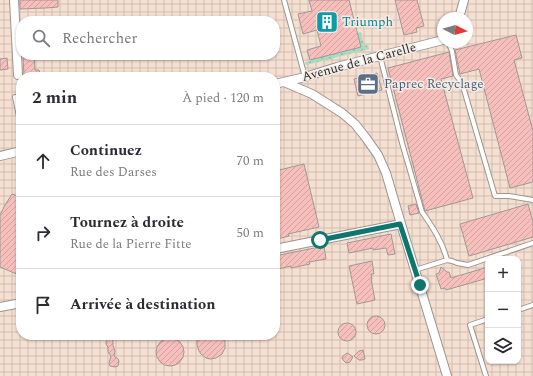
<!DOCTYPE html>
<html lang="fr">
<head>
<meta charset="utf-8">
<style>
  :root { --surface:#fff; --page:#f7f7f7; --text:#2b2b33; --muted:#7c7c81; --line:#e1e1e2 }
  body { margin:0; font-family:Spectral,serif; background:var(--page); color:var(--text) }
  .controls { position:absolute; right:12px; bottom:12px; display:grid; overflow:hidden; border-radius:8px; box-shadow:0 1px 3px #0004 }
  .controls button { width:36px; height:36px; display:grid; place-items:center; padding:0; border:0; border-bottom:1px solid var(--line); background:var(--surface); color:var(--text); font:20px sans-serif }
  .compass { position:absolute; left:437px; top:12px; width:36px; height:36px; border-radius:50%; background:var(--surface); box-shadow:0 1px 3px #0004; rotate:95deg }
  .stop { position:absolute; width:12px; height:12px; margin:-9px; border:3px solid #0f766e; border-radius:50%; background:#fff }
  .stop.end { background:#0f766e; border-color:#fff; box-shadow:0 1px 4px #0008 }
  .list { margin:0; padding:0; list-style:none }
  h2 { display:flex; justify-content:space-between; align-items:center; height:52px; margin:0; padding:0 16px; font-size:17px }
  h2 small { font-size:13px; font-weight:400; color:var(--muted) }
  .list li { display:grid; grid-template-columns:26px 1fr auto; gap:12px; align-items:center; box-sizing:border-box; height:72px; padding:0 16px; border-top:1px solid var(--line) }
  .list b { display:block; font-size:15px; white-space:nowrap }
  .list p { margin:0; font-size:13px; white-space:nowrap; color:var(--muted) }
  .list em { font-size:13px; font-style:normal; color:var(--muted) }
  .icon { flex:none; width:22px; height:22px; fill:none; stroke:currentColor; stroke-width:2; stroke-linecap:round; stroke-linejoin:round }
  .map { position:relative; flex:none; width:533px; height:376px; overflow:hidden }
  .search { position:absolute; background:var(--surface); box-shadow:0 1px 3px #0004; left:16px; top:16px; width:264px; height:44px; display:flex; align-items:center; gap:10px; box-sizing:border-box; padding:0 14px; border-radius:16px; color:var(--muted); font-size:15px }
  .panel { position:absolute; background:var(--surface); box-shadow:0 1px 3px #0004; left:16px; top:72px; width:264px; height:268px; border-radius:16px }
  .map>svg:first-child { display:block }
  .industrial { fill:url(#industrial-grid); fill-rule:evenodd }
  .grass { fill:url(#grass-dots) }
  .building { fill:url(#building-hatch); stroke:#a19897 }
  .lines { fill:none; stroke-linecap:round; stroke-linejoin:round }
  .service-casing { stroke:#9d9691; stroke-width:6 }
  .minor-casing { stroke:#9d9691; stroke-width:10 }
  .service { stroke:#fff; stroke-width:4 }
  .minor { stroke:#fff; stroke-width:8 }
  .route { stroke:#0f766e; stroke-width:5 }
  .labels { text-anchor:middle; dominant-baseline:central; stroke-width:3; stroke-linejoin:round; paint-order:stroke }
  .culture-label { font-size:13px; fill:#0d838f; stroke:#f3ece6; text-anchor:start }
  .street-label { font-size:13px; fill:#2c2927; stroke:#f3ece6 }
  .service-label { font-size:13px; fill:#4e5e75; stroke:#f3ece6; text-anchor:start }
</style>
</head>
<body>
<div class="map">
<svg width="533" height="376" viewBox="0 0 533 376">
  <defs>
    <pattern id="industrial-grid" width="8" height="8" patternUnits="userSpaceOnUse"><rect width="8" height="8" fill="#f4dfd1"/><path d="M0 4h8M4 0v8" fill="none" stroke="#d1bfb3"/></pattern>
    <pattern id="grass-dots" width="8" height="8" patternUnits="userSpaceOnUse"><rect width="8" height="8" fill="#a4ddc1"/><path d="M2 2h.1M6 6h.1" fill="none" stroke="#8dbea6" stroke-width="1.8" stroke-linecap="round"/></pattern>
    <pattern id="building-hatch" width="6" height="6" patternUnits="userSpaceOnUse"><rect width="6" height="6" fill="#f7bfbb"/><path d="M-1 1l2-2M0 6l6-6M5 7l2-2" fill="none" stroke="#d4a4a1"/></pattern>
  </defs>
  <rect width="100%" height="100%" fill="#f3ece6"/>
  <path class="industrial" d="M0 0H533V376H0ZM443 18H467V42H443ZM21 21H275V55H21ZM21 77H275V335H21ZM488 259H518V361H488Z"/>
  <path class="grass" d="M361 32 364 46 368 45 369 49 306 65 305 62 311 61 310 59 357 33Z"/>
  <path class="building" d="M20 0H58V7L46 8 20 9Z
    M309 0H349L361 47 310 60 307 50 321 46 317 30 303 34 298 14 312 11Z
    M395 0H417L424 26 416 28 417 32 404 35Z
    M516 35 522 58 514 60 533 131V182L510 188 479 69 460 74 455 50Z
    M449 52 453 76 441 79 473 198 425 211 388 68Z
    M23 55H34L35 70H39L41 77H24Z
    M7 58 8 69 0 70V59Z
    M377 73 382 90 358 96 354 79Z
    M304 164 319 227 288 234 289 236 277 239 275 229V171Z
    M12 194 21 197V271L19 275 0 267V215L5 205Z
    M416 204 419 213 410 215 408 206Z
    M528 204 533 222V237L469 256 460 224Z
    M391 234 395 254 388 255 386 248 373 250V248L349 253 347 243Z
    M324 246 326 259 309 262 310 264 291 268V266L278 269 275 256Z
    M372 261 374 274H371L372 279H371L375 300 357 304 349 266Z
    M441 267 447 272H449L451 278 488 267V278L446 290 445 288 441 289 436 274 439 273Z
    M367 325a9 9 0 1 1 18 0a9 9 0 1 1-18 0Z
    M338 332a9 9 0 1 1 18 0a9 9 0 1 1-18 0Z
    M201 335H222L225 341V348L222 354 216 358 210 359 206 358 201 354 199 351 197 345V341Z
    M156 352a14 14 0 1 1 28 0a14 14 0 1 1-28 0Z
    M108 339H111L113 341V346L115 351 114 356 118 359 119 361 118 366 115 367 110 366 109 363 111 356 108 352V347L106 344V341Z
    M363 350 365 359 362 360H359L354 356 359 351Z
    M347 353 349 354 353 357 350 362 346 363 343 360 342 358 343 356Z"/>
  <g class="lines">
    <g class="service-casing">
      <path id="service" d="M284 0 305 77
        M448 42 452 51 456 75 462 83 495 196H509L533 200
        M380 56 402 143 422 212C433 227 443 243 447 260
        M15 97 21 126
        M415 270 447 260 452 261 457 263 468 265 533 243
        M518 310 533 305
        M486 376 470 325 488 319"/>
    </g>
    <g class="minor-casing">
      <path id="minor" d="M14 0 18 75
        M459 18 464 0
        M284 82 312 94 342 113 355 124 366 138 378 155 386 173 401 224 447 376
        M275 84 305 77 337 67 443 40
        M0 156 21 151
        M275 249 401 224
        M0 307 21 303"/>
    </g>
    <use href="#service" class="service"/>
    <use href="#minor" class="minor"/>
  </g>
  <g class="lines">
    <path class="route" d="M320 240 400 224 420 285"/>
  </g>
  <defs>
    <g id="building-square" transform="scale(1.15)"><rect x="-9" y="-9" width="18" height="18" rx="4" fill="#0f9aa8" stroke="#f3ece6"/><path d="M-4-6H4V6H1V3H-1V6H-4ZM-2.5-4.3h1.7v1.8h-1.7ZM.8-4.3h1.7v1.8H.8ZM-2.5-1h1.7V.8h-1.7ZM.8-1h1.7V.8H.8Z" fill="#fff"/></g>
    <g id="office-square" transform="scale(1.15)"><rect x="-9" y="-9" width="18" height="18" rx="4" fill="#5c6f8a" stroke="#f3ece6"/><path d="M-6-3h4V-5.5h4V-3h4V5H-6ZM-1-4.5V-3h2v-1.5ZM-6 0V1H6V0Z" fill="#fff"/></g>
  </defs>
  <g fill-rule="evenodd">
    <use href="#building-square" x="327" y="22"/>
    <use href="#office-square" x="368" y="84"/>
  </g>
  <g class="labels">
    <g class="culture-label">
      <text x="342" y="22">Triumph</text>
    </g>
    <g class="street-label">
      <text transform="translate(359 62) rotate(-15)">Avenue de la Carelle</text>
    </g>
    <g class="service-label">
      <text x="384" y="84">Paprec Recyclage</text>
    </g>
  </g>
</svg>
<div class="controls">
<button>+</button>
<button>−</button>
<button><svg class="icon" aria-label="layers" viewBox="0 0 24 24"><path d="M12 4l9 5-9 5-9-5zM3 14l9 5 9-5"/></svg></button>
</div>
<svg class="compass" viewBox="-18 -18 36 36"><path d="M0-13l5 13h-10z" fill="#e53935"/><path d="M0 13l5-13h-10z" fill="#7c7c81"/></svg>
<div class="stop" style="left:320px;top:240px"></div>
<div class="stop end" style="left:420px;top:285px"></div>
<div class="search"><svg class="icon" aria-label="search" viewBox="0 0 24 24"><circle cx="10" cy="10" r="6"/><path d="M15 15l6 6"/></svg>Rechercher</div>
<section class="panel">
<h2>2 min<small>À pied · 120 m</small></h2>
<ul class="list">
<li><svg class="icon" aria-label="ahead" viewBox="0 0 24 24"><path d="M12 20V5M6 11l6-6 6 6"/></svg><div><b>Continuez</b><p>Rue des Darses</p></div><em>70 m</em></li>
<li><svg class="icon" aria-label="right" viewBox="0 0 24 24"><path d="M7 20v-9h11M14 6l5 5-5 5"/></svg><div><b>Tournez à droite</b><p>Rue de la Pierre Fitte</p></div><em>50 m</em></li>
<li><svg class="icon" aria-label="arrive" viewBox="0 0 24 24"><path d="M6 21V4h12l-3 4 3 4H6"/></svg><div><b>Arrivée à destination</b></div></li>
</ul>
</section>
</div>
</body>
</html>
